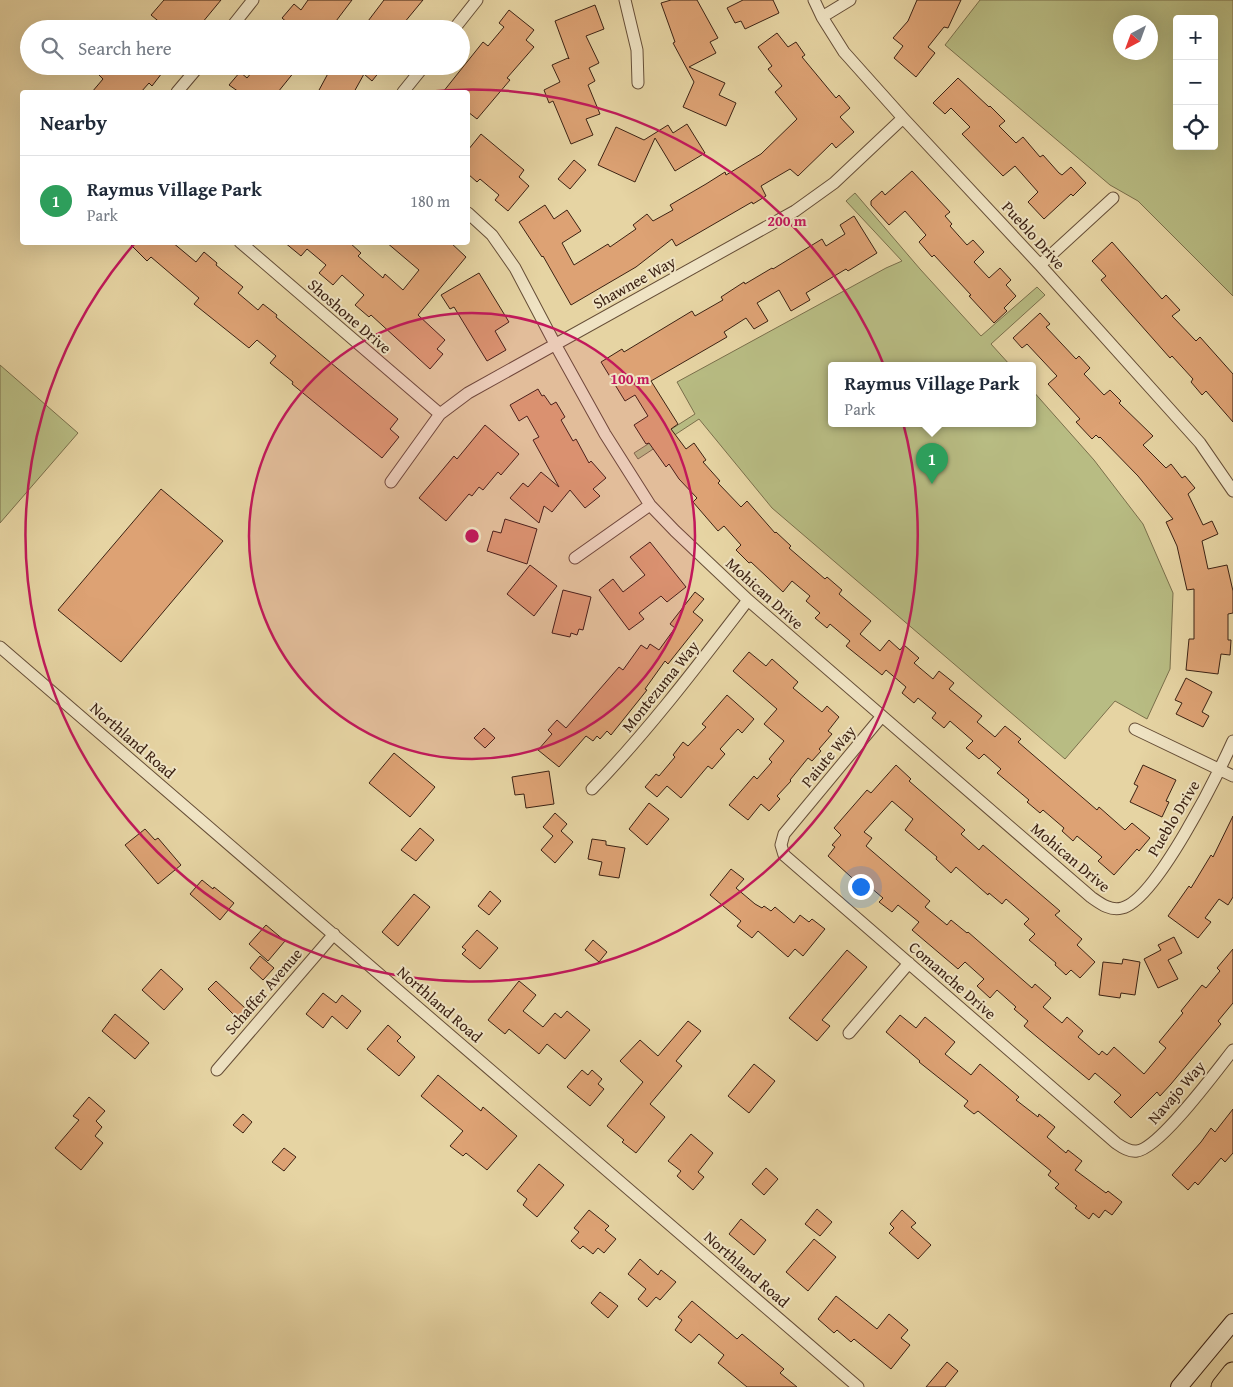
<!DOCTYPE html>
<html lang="en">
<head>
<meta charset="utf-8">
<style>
  :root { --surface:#fff; --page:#f2f2f3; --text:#1f2937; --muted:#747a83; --line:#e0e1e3; --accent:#2563eb }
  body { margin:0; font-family:"Gentium Book Plus",serif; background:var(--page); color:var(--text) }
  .controls { position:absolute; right:15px; top:15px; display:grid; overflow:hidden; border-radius:5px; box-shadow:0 5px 20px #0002 }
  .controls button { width:45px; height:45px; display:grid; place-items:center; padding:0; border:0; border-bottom:1px solid var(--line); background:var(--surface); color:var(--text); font:25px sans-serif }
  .compass { position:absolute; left:1113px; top:15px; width:45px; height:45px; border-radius:50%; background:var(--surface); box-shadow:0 5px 20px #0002; rotate:221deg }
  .you { position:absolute; left:860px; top:886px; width:18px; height:18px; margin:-12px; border:4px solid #fff; border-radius:50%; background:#1a73e8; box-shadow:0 0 0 8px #1a73e833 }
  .badge { display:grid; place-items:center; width:32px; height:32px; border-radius:50%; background:var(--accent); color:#fff; font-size:16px; font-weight:700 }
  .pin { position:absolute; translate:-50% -41px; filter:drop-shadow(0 1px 2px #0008) }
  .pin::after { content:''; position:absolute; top:26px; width:18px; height:15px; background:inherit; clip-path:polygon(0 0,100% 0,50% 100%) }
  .popup { position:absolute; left:828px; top:362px; width:208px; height:65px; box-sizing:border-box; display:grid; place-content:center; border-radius:5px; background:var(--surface); filter:drop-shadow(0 1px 4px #0005); font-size:16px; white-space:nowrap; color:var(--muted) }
  .popup b { font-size:19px; color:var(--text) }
  .popup::after { content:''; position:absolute; left:50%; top:100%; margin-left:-10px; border:10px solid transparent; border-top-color:var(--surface) }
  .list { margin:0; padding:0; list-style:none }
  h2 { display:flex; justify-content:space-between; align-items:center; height:65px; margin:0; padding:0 20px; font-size:21px }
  h2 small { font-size:16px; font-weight:400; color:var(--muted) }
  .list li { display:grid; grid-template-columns:32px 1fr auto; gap:15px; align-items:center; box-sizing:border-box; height:90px; padding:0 20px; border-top:1px solid var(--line) }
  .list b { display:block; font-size:19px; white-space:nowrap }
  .list p { margin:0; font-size:16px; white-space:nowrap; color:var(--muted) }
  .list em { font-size:16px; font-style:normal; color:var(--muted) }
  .icon { flex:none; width:28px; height:28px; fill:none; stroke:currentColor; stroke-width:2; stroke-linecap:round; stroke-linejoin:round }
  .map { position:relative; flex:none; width:1233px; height:1387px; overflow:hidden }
  .search { position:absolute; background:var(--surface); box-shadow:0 5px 20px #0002; left:20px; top:20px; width:450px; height:55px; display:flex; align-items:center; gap:12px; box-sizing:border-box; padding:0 18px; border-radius:28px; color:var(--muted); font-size:19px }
  .panel { position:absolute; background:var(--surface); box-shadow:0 5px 20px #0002; left:20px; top:90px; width:450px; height:155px; border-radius:5px }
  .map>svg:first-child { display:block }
  .green { fill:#b8bc83; stroke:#7a6f4b; fill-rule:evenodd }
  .building { fill:#dda274; stroke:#3c2213 }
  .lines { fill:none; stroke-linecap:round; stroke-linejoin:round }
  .street-casing { stroke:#664e37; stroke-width:13 }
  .secondary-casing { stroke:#3c2213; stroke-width:18 }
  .highway-casing { stroke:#3c2213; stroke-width:23 }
  .street { stroke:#efe3c3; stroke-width:11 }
  .secondary { stroke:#efe3c3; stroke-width:16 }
  .highway { stroke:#e6d4a3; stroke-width:21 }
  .ring { fill:none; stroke:#c2185b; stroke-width:2.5 }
  .labels { text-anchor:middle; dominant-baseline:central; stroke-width:4; stroke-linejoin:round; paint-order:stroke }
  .street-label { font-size:16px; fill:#3c2213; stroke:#efe3c3 }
  .centre { fill:#c2185b; stroke:#efe3c3; stroke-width:2.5 }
  .ring-label { font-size:15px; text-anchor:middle; font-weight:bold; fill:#c2185b; stroke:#efe3c3; stroke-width:4; stroke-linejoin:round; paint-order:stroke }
</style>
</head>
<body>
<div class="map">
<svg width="1233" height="1387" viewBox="0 0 1233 1387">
  <rect width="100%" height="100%" fill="#e6d4a3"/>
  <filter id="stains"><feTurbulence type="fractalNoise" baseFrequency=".004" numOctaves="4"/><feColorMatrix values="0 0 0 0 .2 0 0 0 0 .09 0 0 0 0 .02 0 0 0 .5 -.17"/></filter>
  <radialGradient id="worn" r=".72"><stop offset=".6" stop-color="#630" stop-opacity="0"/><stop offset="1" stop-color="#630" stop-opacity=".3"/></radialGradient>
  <path class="green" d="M980 0H1233V296L1138 201 1110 185 945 45ZM1177 19H1214V146H1177ZM1120 22H1150V52H1120Z
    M855 193 920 269 981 336 1037 287 1045 295 991 344 1010 365H832V423H1032V390L1094 460 1143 524 1173 593 1170 669 1147 719 1115 701 1065 759 772 508 699 419 638 459 634 453 695 414 677 382 886 268 902 261 846 201Z
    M0 365 78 433 0 523Z"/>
  <path class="building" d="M164 0H221L197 29H168L151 15Z
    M308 0H352L330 29H295L282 18 294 4 301 10Z
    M384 0H423L399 29H362Z
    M671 0H697L718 38 710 42 716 53 689 67 725 83 719 95 736 103 726 126 683 107 694 82 673 43 675 42 661 3Z
    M743 0H773L779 13 745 29 741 21 735 23 727 8Z
    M917 0H961L948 28 944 27 928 47 935 53 916 77 894 58 903 46 893 38 908 21Z
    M595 5 604 29 586 36 599 63 589 68 595 81 588 85 600 114 586 119 593 135 571 144 553 101 549 103 544 90 560 82 552 65 568 58 569 59 555 21Z
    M509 10 534 30 526 40 534 47 507 78 510 80 477 119 468 112V92H443L483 42 488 46 504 27 499 23Z
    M777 33 788 47 796 42 805 55 802 57 836 98 839 95 850 108 840 117 854 132 836 148 832 143 798 176 790 169 761 186 766 196 753 204 752 202 676 246 672 239 636 267 571 305 543 256 542 257 519 222 545 205 554 219 567 210 581 231 562 243 574 265 608 244 610 247 636 229 633 225 647 214 653 221 673 210 670 205 706 184 725 172 726 175 761 154 797 119 775 92 782 86 768 69 772 66 758 47Z
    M104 66H155L162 73 152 86 149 83 141 92H92L103 79 98 74Z
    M257 66H299L278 92H239L229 85 240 72 247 78Z
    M332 66H384L372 81 364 74 354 92H318Z
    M958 78 989 107 990 106 1005 121 999 126 1016 143 1023 137 1040 157 1043 155 1059 173 1062 175 1071 167 1086 183 1073 196 1071 194 1044 219 1028 202 1038 192 1015 166 1003 176 962 134 970 127 951 108 945 114 933 103Z
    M687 124 705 153 675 171 655 138 635 182 598 165 616 127 644 140 668 125 673 133Z
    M481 134 524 170 519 177 529 186 508 211 495 200 499 195 480 179 477 182 468 174V150Z
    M574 160 586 170 570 189 558 179Z
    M912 171 950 212 945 216 952 224 950 226 967 245 973 240 984 252 974 262 989 278 1000 268 1011 280 1006 285 1016 296 1004 308 1007 311 994 323 969 296 971 295 934 255 932 257 919 242 926 235 905 211 889 225 871 205V201L882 191 885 195Z
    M854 216 877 253 848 271 846 269 806 293 810 300 791 311 779 290 757 303 768 321 754 329 746 318 724 332 727 337 651 381 678 424 671 429 686 449 694 443 706 460 703 462 720 481 718 483 741 507 747 501 775 533 776 532 791 546 789 548 825 579 827 577 842 590 839 594 871 621 860 634 880 651 889 640 900 650 904 645 919 658 914 663 933 679 939 671 954 683 949 689 982 716 977 722 995 737 1005 726 1021 739 1018 742 1097 810 1099 807 1125 830 1132 823 1150 838 1139 851 1137 849 1114 875 1098 861 1102 857 1077 836 1073 841 1062 831 1064 828 1043 810 1040 813 1027 802 1029 800 997 773 1001 769 984 754 979 759 966 748 973 741 950 721 944 728 932 718 936 713 918 698 914 703 902 693 906 687 886 670 882 675 846 646 850 641 830 624 827 628 815 618 820 613 806 601 810 596 792 581 783 592 751 562 749 563 736 550 741 545 724 526 718 531 693 502 697 498 679 479 669 464 666 467 649 443 646 444 634 425 648 416 635 395 625 401 601 362 622 349 624 352 692 311 695 316 723 300 721 297 744 282 745 284 772 268 773 269 822 239 826 246 845 234 840 225Z
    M128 242H172L196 262 204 252 217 263 216 265 243 287 238 293 258 310 263 304 277 315 276 317 398 419 390 429 399 437 382 458 292 384 293 382 270 363 276 356 257 340 249 348 194 304 199 298 151 257 147 261Z
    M284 242H349L361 253 358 256 383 278 385 274 403 290 419 270 386 242H450L466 257 418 315 445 340 437 349 443 354 430 369 371 315 369 317 355 305 364 295 342 275 333 285 319 273 326 265 307 249 301 256Z
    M1112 242 1162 299 1166 295 1180 310 1172 316 1196 341 1200 337 1233 374V422L1206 391 1202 395 1191 382 1193 379 1172 356 1170 358 1101 280 1106 276 1092 261Z
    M479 273 509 322 495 331 506 350 487 361 454 307 450 309 441 295Z
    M1040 313 1050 324 1046 327 1076 359 1079 356 1090 368 1084 374 1104 395 1110 390 1121 401 1119 403 1153 436 1143 445 1166 468 1171 464 1182 478 1185 476 1195 488 1188 494 1203 525 1212 521 1218 534 1202 541 1208 569 1227 565 1233 591V613L1228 614V640H1231L1230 655 1221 654 1218 674 1186 670 1189 639H1194V589L1187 590 1177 546 1166 522 1173 519 1138 476 1100 437 1099 438 1096 435 1092 439 1076 422 1080 419 1048 384 1057 376 1027 344 1022 348 1013 338Z
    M538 389 542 396 544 395 551 405 556 402 565 417 561 420 573 441 576 439 589 463 591 461 606 478 593 489 600 496 585 508 570 490 552 512 544 506 539 523 510 498 523 483 528 487 541 472 559 487 533 440 539 437 527 416 519 421 510 405Z
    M485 425 519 454 501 475 498 472 483 490 479 487 472 496 469 494 446 521 419 498 454 456 457 459Z
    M161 489 223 541 121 662 58 610Z
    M505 519 537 529 527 564 487 551 493 531 501 533Z
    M650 542 686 587 667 602 661 596 639 613 644 619 629 630 599 590 613 579 623 592 645 575 630 557Z
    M530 565 557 586 534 616 507 594Z
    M563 590 591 597 583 630 579 629 577 635 571 633 570 637 552 633Z
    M695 592 704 599 693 612 703 620 668 664 665 661 645 689 647 690 611 735 607 731 600 739 597 736 593 741 586 736 559 767 538 750 552 734 548 730 557 720 566 728 619 667 623 670 641 645 647 649 650 644 659 650 675 628 670 624Z
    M749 652 766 666 772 659 798 682 793 688 822 712 827 706 839 717 828 731 832 734 819 749 821 751 812 761 808 758 790 780 791 781 777 796 780 799 769 811 761 804 748 820 729 805 754 776 757 779 772 762 769 759 784 741 764 724 777 709 733 671Z
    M1186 678 1212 692 1202 712 1209 716 1203 727 1176 714 1182 703 1175 700Z
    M727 695 754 719 742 733 738 729 720 749 725 754 712 769 708 766 681 798 667 786 657 797 645 787 656 774 659 776 675 757 673 755 683 742 688 746 706 727 702 724Z
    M484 728 495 738 485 748 474 738Z
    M394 753 435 787 410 817 369 783Z
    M896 765 911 779 909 781 965 830 961 834 979 850 983 845 1060 911 1055 915 1082 939 1077 945 1095 962 1080 978 1071 970 1066 975 1055 965 1056 963 1029 940 1035 934 1024 924 1029 919 1006 899 1002 904 989 893 988 895 956 867 951 873 936 859 937 857 905 830 913 819 892 801 864 832 872 838 866 846 930 901 925 907 947 925 951 920 967 933 968 932 1032 988 1035 984 1051 998 1043 1007 1062 1023 1067 1017 1083 1031 1078 1037 1099 1055 1102 1051 1107 1055 1114 1047 1144 1074 1166 1048 1159 1042 1183 1013 1181 1011 1202 985 1206 988 1220 971 1217 968 1233 949V1003L1218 1021 1221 1024 1171 1084 1160 1096 1157 1092 1131 1118 1114 1102 1121 1095 1095 1073 1089 1080 1037 1037 1024 1026 1028 1021 1014 1009 1016 1007 997 990 990 998 977 986 984 979 965 962 958 969 912 930 919 922 898 905 892 912 879 902 883 898 864 882 861 886 828 856 835 847 832 845 841 835 834 828 867 790 871 793Z
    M1143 765 1176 780 1166 801 1169 802 1162 817 1130 802 1138 786 1134 784Z
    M549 771 554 804 526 808 524 794 515 795 512 777Z
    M649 803 669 819 647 845 629 829Z
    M555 813 567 824 561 831 573 842 555 863 541 850 553 836 543 827Z
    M1233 816V897L1228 905 1219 899 1205 918 1211 922 1198 938 1168 916 1189 886 1191 888 1211 855 1213 857Z
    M420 828 434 840 416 861 401 850Z
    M145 829 155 840 158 838 181 865 158 884 125 845Z
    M592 839 606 841V845L625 848 619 878 599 875 602 862 588 859Z
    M731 869 744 879 736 888 755 904 762 908 764 906 771 911 775 907 794 923 800 915 809 922 812 919 825 929 803 956 795 949 788 957 758 931 752 938 737 926 741 921 710 895Z
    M202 880 213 889 214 887 234 903 220 920 190 894Z
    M490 891 501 901 489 915 478 906Z
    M414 894 430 907 398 946 382 932Z
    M266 925 285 941 268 961 249 944Z
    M477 930 498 948 480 969 462 954 466 950 462 947Z
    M1174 937 1182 953 1168 960 1178 979 1158 988 1144 959 1161 950 1158 945Z
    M593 940 607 952 599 962 585 950Z
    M847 950 867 967 822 1020 830 1026 817 1041 789 1018Z
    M260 956 274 968 263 980 250 968Z
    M1123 959 1140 962 1135 995 1121 993 1120 998 1099 995 1103 962 1122 964Z
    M161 969 183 989 164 1010 142 990Z
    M216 981 246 1009 237 1018 208 989Z
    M519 981 536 995 523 1011 543 1027 555 1013 561 1018 567 1011 590 1030 565 1059 547 1044 539 1054 509 1029 505 1034 488 1020Z
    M323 993 336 1003 342 995 361 1011 347 1029 332 1016 323 1028 306 1014Z
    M115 1014 149 1043 135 1059 102 1031Z
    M900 1015 916 1028 925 1017 955 1042 945 1054 971 1075 980 1064 1019 1097 1016 1100 1038 1117 1039 1114 1055 1127 1047 1137 1066 1153 1068 1150 1082 1161 1075 1170 1106 1193 1108 1191 1122 1202 1112 1215 1105 1210 1099 1218 1093 1213 1089 1219 1075 1208 1077 1206 1055 1188 1059 1184 1048 1175 1051 1171 978 1111 974 1114 964 1106 968 1101 919 1062 920 1061 886 1032Z
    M688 1021 701 1031 676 1061 682 1066 650 1104 665 1117 636 1153 622 1142 624 1140 607 1126 643 1082 620 1061 640 1040 658 1056Z
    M388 1025 401 1037 397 1041 415 1057 399 1076 367 1049Z
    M754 1064 775 1081 749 1113 728 1096Z
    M582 1070 588 1075 592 1070 602 1079 598 1084 604 1089 590 1106 567 1087Z
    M438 1075 481 1111 483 1107 517 1136 487 1170 466 1153 463 1156 450 1146 463 1131 421 1096Z
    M89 1097 105 1111 96 1121 102 1127 95 1136 103 1143 81 1170 55 1148 79 1120 73 1116Z
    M1233 1109V1153L1225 1162 1221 1158 1198 1185 1195 1182 1188 1190 1172 1175 1201 1142 1211 1128 1215 1132Z
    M243 1114 252 1122 243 1133 233 1125Z
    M691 1134 713 1153 698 1172 704 1177 693 1190 677 1176 681 1171 668 1161Z
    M284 1148 296 1157 284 1171 272 1162Z
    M539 1164 564 1185 537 1217 523 1205 527 1199 517 1191Z
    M766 1168 778 1179 764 1195 752 1184Z
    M817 1209 832 1222 820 1236 805 1224Z
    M589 1210 609 1226 605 1230 616 1239 604 1253 598 1248 593 1254 583 1246 580 1249 571 1241 579 1232 574 1228Z
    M902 1210 916 1223 911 1227 931 1245 918 1259 889 1233 894 1228 890 1224Z
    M741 1219 766 1240 754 1255 729 1234Z
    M814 1239 836 1257 808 1291 786 1272Z
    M640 1259 658 1275 661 1270 676 1282 660 1300 656 1297 647 1307 638 1299 646 1289 628 1274Z
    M600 1292 618 1306 608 1318 591 1303Z
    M836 1296 877 1329 889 1314 908 1330 901 1338 910 1345 891 1369 854 1339 851 1342 837 1330 834 1333 818 1319Z
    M692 1301 737 1339 742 1334 784 1369 780 1373 797 1387H747L718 1363 724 1355 699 1334 691 1343 675 1330 682 1320 678 1317Z
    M947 1362 958 1371 945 1387H926Z"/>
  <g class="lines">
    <g class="street-casing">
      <path id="street" d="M625 0 637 50 638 83
        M814 0 822 17 844 52 903 118 1040 265 1200 443 1233 491
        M822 17 850 0
        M230 29 253 0
        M454 29 477 0
        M177 92 199 66
        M403 92 424 66
        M468 213 492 235 515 268 555 344 605 434 650 505 675 531 748 600 1091 897C1101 904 1110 911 1122 908 1156 900 1218 774 1233 741
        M240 242 440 414
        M1040 265 1113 198
        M391 482 440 414 468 393 795 211 834 183 903 118
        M575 558 650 505
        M0 647 858 1387
        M882 716 784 834 781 845 784 855 1116 1143C1122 1147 1129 1152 1137 1151 1160 1148 1217 1070 1233 1050
        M1135 729 1233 776
        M592 789C649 730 698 665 748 600
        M849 1033 909 963
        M217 1070 334 934"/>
    </g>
    <g class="secondary-casing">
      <path id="secondary" d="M1179 1387 1233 1322"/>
    </g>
    <g class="highway-casing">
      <path id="highway" d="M1222 1387 1233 1373"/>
    </g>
    <use href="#street" class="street"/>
    <use href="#secondary" class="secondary"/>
    <use href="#highway" class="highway"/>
  </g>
  <circle cx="472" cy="536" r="223" fill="#c2185b" fill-opacity=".12"/>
  <g class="ring">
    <circle cx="472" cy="536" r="223"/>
    <path d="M425 92A446 446 0 1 1 135 243"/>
  </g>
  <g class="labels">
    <g class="street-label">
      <text transform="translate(1034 235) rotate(48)">Pueblo Drive</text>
      <text transform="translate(634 282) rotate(-29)">Shawnee Way</text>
      <text transform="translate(350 316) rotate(41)">Shoshone Drive</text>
      <text transform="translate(765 593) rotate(42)">Mohican Drive</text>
      <text transform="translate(660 686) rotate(-51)">Montezuma Way</text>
      <text transform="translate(133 740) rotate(41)">Northland Road</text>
      <text transform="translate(828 756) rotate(-50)">Paiute Way</text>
      <text transform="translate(1173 818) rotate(-59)">Pueblo Drive</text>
      <text transform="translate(1071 857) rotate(40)">Mohican Drive</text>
      <text transform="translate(953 980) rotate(41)">Comanche Drive</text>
      <text transform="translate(263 991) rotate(-49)">Schaffer Avenue</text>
      <text transform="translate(440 1004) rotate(41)">Northland Road</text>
      <text transform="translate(1176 1092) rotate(-49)">Navajo Way</text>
      <text transform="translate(747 1269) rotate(41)">Northland Road</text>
    </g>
  </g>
  <circle cx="472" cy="536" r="8" class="centre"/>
  <g class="ring-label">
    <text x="787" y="226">200 m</text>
    <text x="630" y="384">100 m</text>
  </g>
  <rect width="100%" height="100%" filter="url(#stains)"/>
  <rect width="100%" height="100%" fill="url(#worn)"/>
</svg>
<div class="controls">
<button>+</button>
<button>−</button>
<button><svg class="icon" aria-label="locate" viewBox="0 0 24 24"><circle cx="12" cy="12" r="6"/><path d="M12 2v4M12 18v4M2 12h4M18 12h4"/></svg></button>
</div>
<svg class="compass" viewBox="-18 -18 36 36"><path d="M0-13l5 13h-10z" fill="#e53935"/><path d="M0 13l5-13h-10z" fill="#747a83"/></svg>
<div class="you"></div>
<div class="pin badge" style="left:932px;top:484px;background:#2e9e5b">1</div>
<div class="popup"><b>Raymus Village Park</b>Park</div>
<div class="search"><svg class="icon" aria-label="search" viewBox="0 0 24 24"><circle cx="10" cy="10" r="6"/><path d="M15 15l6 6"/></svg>Search here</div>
<section class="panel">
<h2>Nearby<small></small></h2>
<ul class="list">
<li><span class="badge" style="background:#2e9e5b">1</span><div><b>Raymus Village Park</b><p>Park</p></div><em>180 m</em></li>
</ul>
</section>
</div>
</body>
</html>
